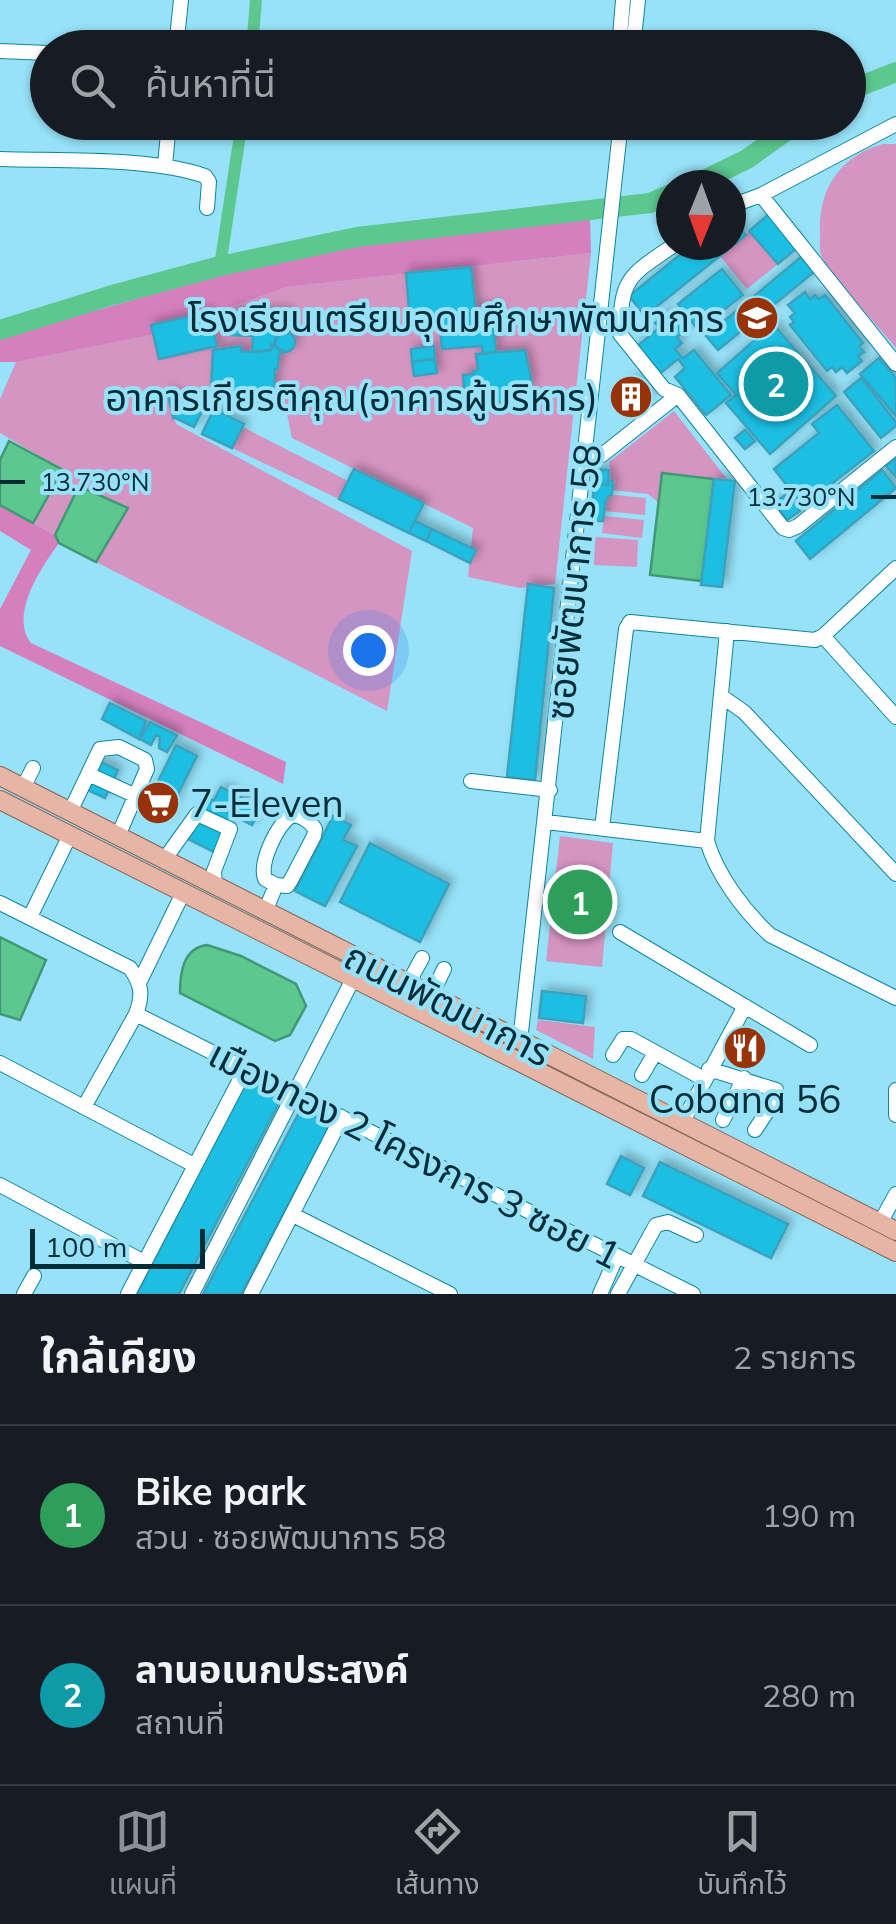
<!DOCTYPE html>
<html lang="th">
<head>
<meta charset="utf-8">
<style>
  :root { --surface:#171b24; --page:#242831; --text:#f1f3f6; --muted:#9ea1a6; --line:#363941; --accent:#8c9099 }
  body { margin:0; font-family:Mulish,"Noto Sans Thai",sans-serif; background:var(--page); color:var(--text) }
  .compass { position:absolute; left:656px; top:170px; width:90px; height:90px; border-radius:50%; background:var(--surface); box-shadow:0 2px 8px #0004; rotate:181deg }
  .scale { position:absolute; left:30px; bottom:25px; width:175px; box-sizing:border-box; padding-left:10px; border:5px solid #002d38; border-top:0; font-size:28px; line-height:35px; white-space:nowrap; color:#002d38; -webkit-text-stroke:8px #97e2f8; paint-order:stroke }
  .you { position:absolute; left:368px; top:650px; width:35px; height:35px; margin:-25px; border:8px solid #fff; border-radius:50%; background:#1a73e8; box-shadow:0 0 0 15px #1a73e833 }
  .badge { display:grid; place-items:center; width:65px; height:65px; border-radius:50%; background:var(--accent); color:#fff; font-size:32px; font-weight:700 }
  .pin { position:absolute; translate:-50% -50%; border:5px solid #fff; box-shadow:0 2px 10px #0006 }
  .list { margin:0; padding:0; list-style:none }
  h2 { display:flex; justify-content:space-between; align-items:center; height:130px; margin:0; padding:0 40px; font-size:42px }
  h2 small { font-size:32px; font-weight:400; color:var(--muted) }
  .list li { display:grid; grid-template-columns:65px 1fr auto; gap:30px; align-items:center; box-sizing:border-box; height:180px; padding:0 40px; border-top:2px solid var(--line) }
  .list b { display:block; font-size:38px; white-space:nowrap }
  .list p { margin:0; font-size:32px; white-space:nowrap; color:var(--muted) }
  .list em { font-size:32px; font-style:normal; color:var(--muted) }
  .icon { flex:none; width:55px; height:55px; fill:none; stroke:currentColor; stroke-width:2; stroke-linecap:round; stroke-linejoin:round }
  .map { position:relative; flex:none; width:896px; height:1294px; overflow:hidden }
  .search { position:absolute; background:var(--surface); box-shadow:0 2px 8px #0004; left:30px; right:30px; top:30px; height:110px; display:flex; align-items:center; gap:25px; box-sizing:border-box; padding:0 35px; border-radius:55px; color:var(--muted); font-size:38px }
  .sheet { height:490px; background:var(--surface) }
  nav { display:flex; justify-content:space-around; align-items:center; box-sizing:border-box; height:140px; border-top:2px solid var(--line); background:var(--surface); font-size:28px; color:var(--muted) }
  nav a { display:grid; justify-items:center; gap:5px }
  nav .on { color:var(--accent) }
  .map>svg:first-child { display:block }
  .green { fill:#d595c2 }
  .forest { fill:#d580bd }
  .water { fill:#5cc78f; stroke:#409975; stroke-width:2.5 }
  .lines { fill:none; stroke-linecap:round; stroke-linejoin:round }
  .canal { stroke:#5cc78f; stroke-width:12 }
  .river { stroke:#5cc78f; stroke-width:20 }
  .building { fill:#1fbee2; stroke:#3aa1bc; stroke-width:2.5; filter:url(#shadow) }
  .minor-casing { stroke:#0e859f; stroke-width:16 }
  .major-casing { stroke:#8a6558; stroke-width:20 }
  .minor { stroke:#fff; stroke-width:14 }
  .major { stroke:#e6b5a5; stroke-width:18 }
  .ticks { fill:none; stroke:#002d38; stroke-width:4 }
  .labels { text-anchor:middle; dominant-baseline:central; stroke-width:8; stroke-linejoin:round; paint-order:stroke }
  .poi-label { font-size:38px; fill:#002d38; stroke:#97e2f8; text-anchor:end }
  .street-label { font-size:38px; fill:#002d38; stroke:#97e2f8 }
  .ticks-label { font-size:25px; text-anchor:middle; fill:#002d38; stroke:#97e2f8; stroke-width:8; stroke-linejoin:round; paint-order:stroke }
</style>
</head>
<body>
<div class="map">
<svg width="896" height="1294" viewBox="0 0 896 1294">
  <defs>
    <filter id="shadow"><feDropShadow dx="4.5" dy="-4.5" stdDeviation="5" flood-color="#0004"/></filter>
  </defs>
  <rect width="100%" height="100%" fill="#97e2f8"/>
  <path class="green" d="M883 144H896V348C880 328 829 275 821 255 819 248 820 240 820 232 818 189 841 155 883 144Z
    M749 231 778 264 747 289 720 256Z
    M591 253 555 584 520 588 468 577 473 528 292 438 284 400 167 392 176 424 412 551 387 711 96 562 128 508 79 487 55 535 33 523 63 470 0 433V399L16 362 151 335 287 287Z
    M674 411 730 483 663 478 659 503 648 494 612 490 609 462Z
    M243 427 348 481 339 499 232 448Z
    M606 494 646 498 645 515 604 511Z
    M604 516 644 520 642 538 602 533Z
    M595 537 638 540 637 567 594 565Z
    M560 836 613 843 602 967 546 961Z
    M538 1020 595 1027 593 1059 536 1030Z"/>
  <path class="forest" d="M590 218 591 253 287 287 151 335 16 362H0V338C103 309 205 277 310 255 403 237 496 228 590 218Z
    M0 505 55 535 59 543C41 568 9 615 31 643L286 762 283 784 0 646V609L31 550 0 531Z"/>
  <path class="water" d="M9 441 63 470 33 523 0 505V460Z
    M662 473 714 479 702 581 650 575Z
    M79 486 128 508 96 562 59 543 55 535Z
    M0 937 46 960 20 1020 0 1014Z
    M207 945 241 956 296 984 306 1006 290 1035 275 1041 180 993C180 973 183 948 207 945Z"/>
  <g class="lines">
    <path class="canal" d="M252 48 256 0
      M220 266 242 122"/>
    <path class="river" d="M848 91 896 72
      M694 185 747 159 799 122
      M0 330 109 296 220 266 357 237 650 203 671 194"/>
  </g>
  <path class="building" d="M769 214 798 247 778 264 749 231Z
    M731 218 746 235 645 316 629 296 692 245H731Z
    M801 257 814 272 718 350 706 336Z
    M471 267 476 313 410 320 406 273Z
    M722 269 743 295 698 330 678 304Z
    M805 292 810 299 815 295 819 299 825 295 863 343 859 346 864 352 858 356 862 361 847 373 842 367 836 372 832 367 827 371 790 325 794 322 790 317 795 313 788 305Z
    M497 307 499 331H494L496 352 483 354 482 346 442 349 439 316 476 313 477 309Z
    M231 311 288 312V333L278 336 271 350 252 352 253 336 230 335Z
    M670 311 686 330 677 337 682 343 675 349 683 358 694 350 731 395 706 415 675 377 685 368 678 359 658 375 635 348 659 328 655 323Z
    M209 312 217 346 159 359 151 325Z
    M773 324 836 396 770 454 726 403 736 395 717 373Z
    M275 342a10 10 0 1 1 20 0a10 10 0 1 1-20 0Z
    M271 344 285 352 279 354 278 369H275L274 397H261V403H251V397L217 395 211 387 213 350 241 346V351L252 352 271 350Z
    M434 346 435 359 412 362 411 349Z
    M525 350 532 383H527L529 399 480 404 479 389 464 388 463 375 474 374 473 371 478 370 476 354Z
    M879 358 896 378V416L860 374Z
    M435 359 437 373 414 376 412 362Z
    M636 378 651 395 626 416 611 400Z
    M861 378 896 422V426L881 438 844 392Z
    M167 391 182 399 173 417Z
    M182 399 203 409 194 427 173 417Z
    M837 405 874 451 803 506 774 469 819 433 812 424Z
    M214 409 244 424 232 448 202 434Z
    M745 430 755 441 745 449 735 438Z
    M896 458V477L886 466Z
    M354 469 424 503 409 533 339 499Z
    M595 469 609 470 608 485 594 484Z
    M882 470 896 488 810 559 796 541Z
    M714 479 735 481 722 587 701 585Z
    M609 480 613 481 612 494 606 499 603 521H591L594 484 608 485Z
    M787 494 800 511 787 520 774 503Z
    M415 521 432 529 426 541 409 533Z
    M432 529 476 550 470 563 426 541Z
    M528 584 554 588 535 780 507 777Z
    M110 703 146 721 139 739 102 719Z
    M150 722 177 735 167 752 159 748 160 737 156 735 151 745 140 739Z
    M176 745 197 756 165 820 144 810Z
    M97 760 118 770 105 798 83 788Z
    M221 787 261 808 252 825 212 804Z
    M209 798 235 812 214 852 188 839Z
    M333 816 351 825 343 840 357 846 325 906 295 891Z
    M370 843 449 884 420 942 340 902Z
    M542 991 586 996 583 1023 539 1018Z
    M742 1033 758 1043 747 1062 731 1053Z
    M247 1079 281 1099 179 1294H137Z
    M301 1109 330 1125 241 1294H203Z
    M621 1156 644 1168 630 1195 607 1184Z
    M660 1162 788 1224 771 1258 643 1196Z"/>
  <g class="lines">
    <g class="minor-casing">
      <path id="minor" d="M176 48 181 0
        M619 48 623 0
        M633 48 638 0
        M0 51 48 53
        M0 159C60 161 151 157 205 176L209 182 207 208
        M165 166 169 122
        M761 195 896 364
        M731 206 761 195 896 124
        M674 245C629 276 621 277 620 334L664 389 678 395 783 528 789 530 798 526 896 447
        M587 454 602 455 678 395
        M823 636 896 717
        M721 696 744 712 896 874
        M88 774 136 796
        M471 781 550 790
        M23 788 33 768
        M70 812 100 749 119 747 145 760 147 769 118 836
        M546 822 707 841C717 875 744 911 770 935L896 998
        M602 828 626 629 630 622 815 640 823 636 896 568
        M707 841 727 631
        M164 860 197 814 230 829 214 871 215 886
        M0 903 130 968C142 985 143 995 136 1014L84 1107
        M265 912 276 885 265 879C259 862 277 825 292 815 302 816 310 821 315 829L314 836 291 880 287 886 276 885
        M30 917 70 835
        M620 932 810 1045
        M140 981 183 893
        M408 984 422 958
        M431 996 444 969
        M136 1014 693 1294
        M520 1041 621 122
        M613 1055 623 1039H631L704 1079
        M0 1063 194 1165
        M709 1069 776 1090V1098L755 1130
        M642 1075 655 1053
        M896 1090V1115
        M723 1120 744 1078
        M682 1123 745 1006
        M0 1185 144 1262
        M293 1215 450 1294
        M880 1223 896 1194
        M24 1294 34 1276
        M128 1294 246 1068
        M192 1294 353 979
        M251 1294 342 1117
        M600 1294 617 1256
        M618 1294 656 1225 668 1222 696 1235"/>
    </g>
    <g class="major-casing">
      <path id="major" d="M0 776 896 1231
        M0 800 896 1252"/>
    </g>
    <use href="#minor" class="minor"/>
    <use href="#major" class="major"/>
  </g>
  <path class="ticks" d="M0 482H25M871 497H896"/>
  <defs>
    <g id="school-disc" transform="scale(2.25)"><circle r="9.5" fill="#983209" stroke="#97e2f8"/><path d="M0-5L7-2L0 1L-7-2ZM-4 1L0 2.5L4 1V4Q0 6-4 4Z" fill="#fff"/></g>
    <g id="building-disc" transform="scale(2.25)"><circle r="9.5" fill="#983209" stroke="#97e2f8"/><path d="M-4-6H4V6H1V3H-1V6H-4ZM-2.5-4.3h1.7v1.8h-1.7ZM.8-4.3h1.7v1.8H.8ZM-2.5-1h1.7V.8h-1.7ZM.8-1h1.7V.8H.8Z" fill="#fff"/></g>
    <g id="supermarket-disc" transform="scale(2.25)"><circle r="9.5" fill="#983209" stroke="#97e2f8"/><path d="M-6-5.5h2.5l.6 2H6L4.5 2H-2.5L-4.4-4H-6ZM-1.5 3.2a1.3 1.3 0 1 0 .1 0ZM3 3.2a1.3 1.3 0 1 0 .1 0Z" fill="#fff"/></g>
    <g id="restaurant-disc" transform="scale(2.25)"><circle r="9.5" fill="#983209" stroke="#97e2f8"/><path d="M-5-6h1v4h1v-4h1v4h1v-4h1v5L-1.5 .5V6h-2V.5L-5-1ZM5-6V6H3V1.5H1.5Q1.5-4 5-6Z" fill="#fff"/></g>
  </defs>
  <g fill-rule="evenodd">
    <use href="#school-disc" x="757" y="318"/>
    <use href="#building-disc" x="631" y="397"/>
    <use href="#supermarket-disc" x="158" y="803"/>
    <use href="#restaurant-disc" x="745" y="1048"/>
  </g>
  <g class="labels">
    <g class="poi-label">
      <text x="724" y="318">โรงเรียนเตรียมอุดมศึกษาพัฒนาการ</text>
      <text x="598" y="397">อาคารเกียรติคุณ(อาคารผู้บริหาร)</text>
      <text x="190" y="803" text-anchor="start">7-Eleven</text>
      <text x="745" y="1099" text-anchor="middle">Cobana 56</text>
    </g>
    <g class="street-label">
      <text transform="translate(573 582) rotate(-84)">ซอยพัฒนาการ 58</text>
      <text transform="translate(448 1004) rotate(27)">ถนนพัฒนาการ</text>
      <text transform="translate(415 1154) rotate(27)">เมืองทอง 2 โครงการ 3 ซอย 1</text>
    </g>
  </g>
  <g class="ticks-label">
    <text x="95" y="491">13.730°N</text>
    <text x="801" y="506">13.730°N</text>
  </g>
</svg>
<svg class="compass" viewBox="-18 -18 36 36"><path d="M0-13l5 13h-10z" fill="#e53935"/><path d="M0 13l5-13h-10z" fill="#9ea1a6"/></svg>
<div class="scale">100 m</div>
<div class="you"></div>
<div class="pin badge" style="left:580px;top:902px;background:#2e9e5b">1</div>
<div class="pin badge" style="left:776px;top:384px;background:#0f9aa8">2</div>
<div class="search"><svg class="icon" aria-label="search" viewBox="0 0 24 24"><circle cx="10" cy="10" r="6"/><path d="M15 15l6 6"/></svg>ค้นหาที่นี่</div>
</div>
<section class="sheet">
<h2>ใกล้เคียง<small>2 รายการ</small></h2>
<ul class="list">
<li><span class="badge" style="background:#2e9e5b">1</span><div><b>Bike park</b><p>สวน · ซอยพัฒนาการ 58</p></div><em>190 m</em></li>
<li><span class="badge" style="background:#0f9aa8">2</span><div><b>ลานอเนกประสงค์</b><p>สถานที่</p></div><em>280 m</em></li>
</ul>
</section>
<nav>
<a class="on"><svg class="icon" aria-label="map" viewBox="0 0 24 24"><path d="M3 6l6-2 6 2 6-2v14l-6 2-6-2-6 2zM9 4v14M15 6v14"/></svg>แผนที่</a>
<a><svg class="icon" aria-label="directions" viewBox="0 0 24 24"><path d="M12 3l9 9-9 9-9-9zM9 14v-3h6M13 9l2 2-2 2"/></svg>เส้นทาง</a>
<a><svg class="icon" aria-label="saved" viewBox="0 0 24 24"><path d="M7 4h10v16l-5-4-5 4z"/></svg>บันทึกไว้</a>
</nav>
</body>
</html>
